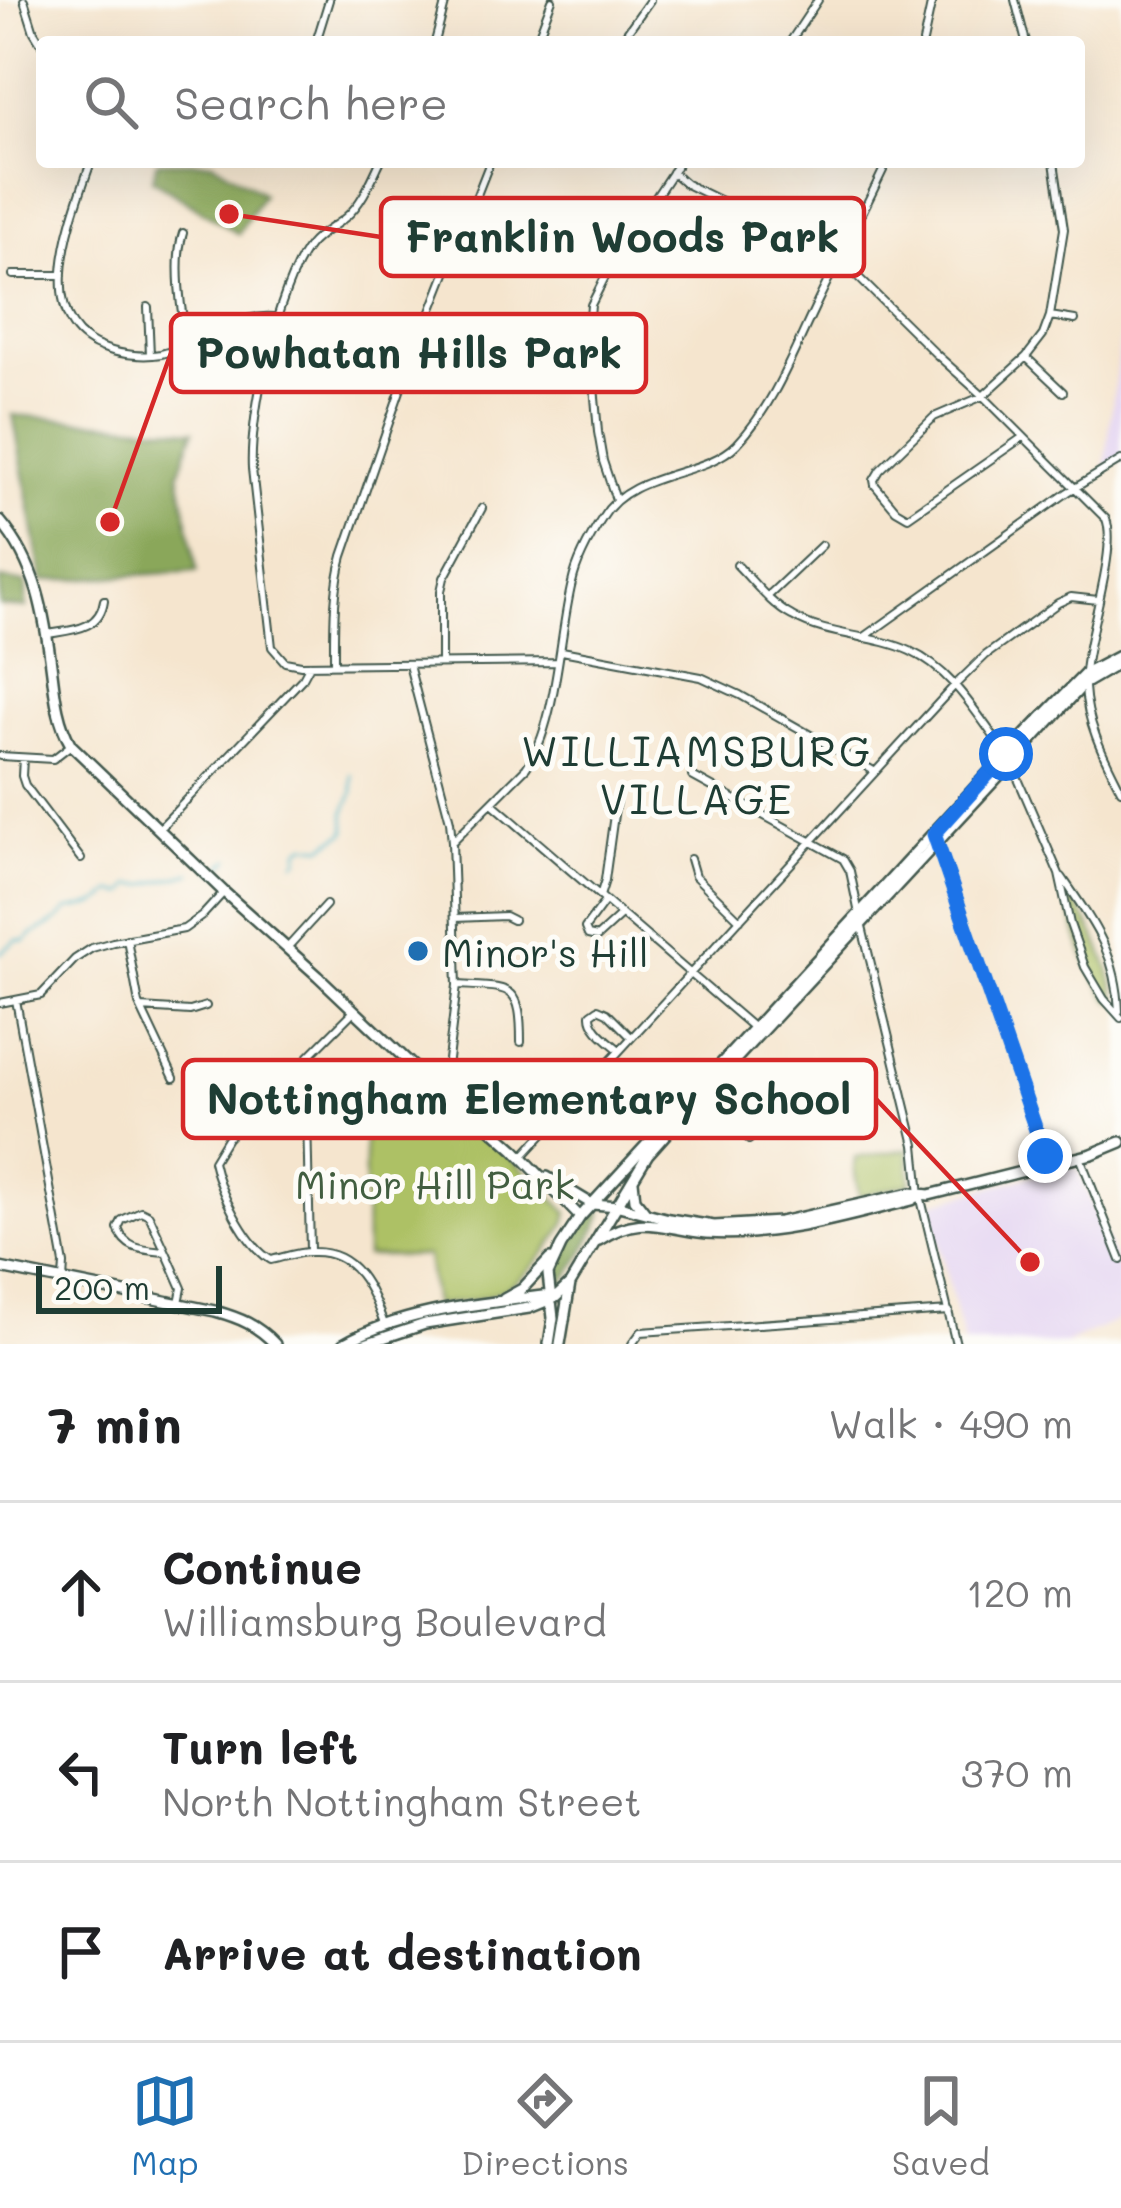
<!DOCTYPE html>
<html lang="en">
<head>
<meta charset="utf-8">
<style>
  :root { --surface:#fff; --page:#f6f6f6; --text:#202124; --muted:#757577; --line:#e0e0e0; --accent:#1f6fb2 }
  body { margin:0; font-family:Mali,sans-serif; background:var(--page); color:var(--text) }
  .scale { position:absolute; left:36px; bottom:30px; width:186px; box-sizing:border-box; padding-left:12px; border:6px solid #1f3d34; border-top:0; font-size:33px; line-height:42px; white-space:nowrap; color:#1f3d34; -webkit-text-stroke:9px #fdfcf7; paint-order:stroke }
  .stop { position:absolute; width:36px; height:36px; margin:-27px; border:9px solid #1a73e8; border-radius:50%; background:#fff }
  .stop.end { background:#1a73e8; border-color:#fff; box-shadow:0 3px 12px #0008 }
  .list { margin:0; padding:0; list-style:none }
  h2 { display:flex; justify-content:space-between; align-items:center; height:156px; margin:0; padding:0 48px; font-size:51px }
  h2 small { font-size:39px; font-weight:400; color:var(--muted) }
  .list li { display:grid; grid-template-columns:78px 1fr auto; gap:36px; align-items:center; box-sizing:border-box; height:180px; padding:0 48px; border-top:3px solid var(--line) }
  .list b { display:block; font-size:45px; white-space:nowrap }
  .list p { margin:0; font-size:39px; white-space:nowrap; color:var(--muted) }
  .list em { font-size:39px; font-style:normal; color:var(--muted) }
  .icon { flex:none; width:66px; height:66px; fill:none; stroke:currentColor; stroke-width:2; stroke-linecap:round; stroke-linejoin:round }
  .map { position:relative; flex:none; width:1121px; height:1344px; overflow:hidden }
  .search { position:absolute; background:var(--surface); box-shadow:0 12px 48px #0002; left:36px; right:36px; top:36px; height:132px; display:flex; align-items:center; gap:30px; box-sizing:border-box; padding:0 42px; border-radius:12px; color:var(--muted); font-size:45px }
  .sheet { height:696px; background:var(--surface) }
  nav { display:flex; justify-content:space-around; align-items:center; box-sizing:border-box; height:168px; border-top:3px solid var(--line); background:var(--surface); font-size:33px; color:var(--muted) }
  nav a { display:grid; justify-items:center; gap:6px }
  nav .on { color:var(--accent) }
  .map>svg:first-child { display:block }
  .built { fill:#e3d3f2 }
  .green { fill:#adc165; stroke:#667f4c; stroke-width:3 }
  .forest { fill:#8aa75a; stroke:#547247; stroke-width:3 }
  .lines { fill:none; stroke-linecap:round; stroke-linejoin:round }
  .stream { stroke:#46b3c3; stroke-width:3 }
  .street-casing { stroke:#3f564b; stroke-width:10 }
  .secondary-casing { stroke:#3f564b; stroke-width:14 }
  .street { stroke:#fff; stroke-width:6 }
  .secondary { stroke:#fff; stroke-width:9 }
  .route { stroke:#1a73e8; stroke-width:15 }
  .poi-dot { fill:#1f6fb2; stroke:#fdfcf7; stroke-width:4.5 }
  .labels { text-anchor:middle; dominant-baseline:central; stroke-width:10; stroke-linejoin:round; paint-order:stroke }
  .poi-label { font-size:39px; fill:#1f3d34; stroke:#fdfcf7; text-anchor:start }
  .park-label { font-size:39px; fill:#425e40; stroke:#fdfcf7 }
  .neighbourhood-label { font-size:42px; letter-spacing:3px; fill:#1f3d34; stroke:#fdfcf7 }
  .leader { fill:none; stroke:#d62828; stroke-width:4.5 }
  .callout-dot { fill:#d62828; stroke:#fdfcf7; stroke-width:4.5 }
  .callout { fill:#fdfcf7; stroke:#d62828; stroke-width:4.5 }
  .callout-label { font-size:42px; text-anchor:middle; font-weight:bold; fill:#1f3d34 }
</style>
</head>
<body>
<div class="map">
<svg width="1121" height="1344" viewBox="0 0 1121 1344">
  <rect width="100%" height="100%" fill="#fdfcf7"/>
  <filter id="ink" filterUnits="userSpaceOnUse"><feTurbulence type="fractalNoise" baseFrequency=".00833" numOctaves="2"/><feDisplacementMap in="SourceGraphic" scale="24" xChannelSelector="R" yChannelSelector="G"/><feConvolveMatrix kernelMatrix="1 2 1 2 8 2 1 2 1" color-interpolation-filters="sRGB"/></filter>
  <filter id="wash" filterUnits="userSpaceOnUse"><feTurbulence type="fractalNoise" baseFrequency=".004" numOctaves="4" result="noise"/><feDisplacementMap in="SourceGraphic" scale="48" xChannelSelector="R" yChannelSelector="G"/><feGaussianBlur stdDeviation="2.7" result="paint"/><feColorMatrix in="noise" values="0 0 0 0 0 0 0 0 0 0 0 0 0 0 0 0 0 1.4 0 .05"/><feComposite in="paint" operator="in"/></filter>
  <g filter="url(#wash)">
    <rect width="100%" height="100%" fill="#f5e5ce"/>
    <path class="built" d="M1121 329V460L1105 468Z
      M1067 1166 1077 1169 1121 1274V1319L1065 1344H964L929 1204Z"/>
    <path class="green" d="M1072 897C1093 930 1110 960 1116 1000L1111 1002C1087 970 1076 937 1068 898Z
      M364 1092 424 1105 441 1104 452 1110 502 1149 568 1213C566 1226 558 1235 550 1246 515 1293 490 1299 434 1305L427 1256H366Z
      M908 1149 911 1183 859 1196 854 1168 855 1158Z"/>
    <path class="forest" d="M157 162H213L263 194 238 234 152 179Z
      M13 415 194 430 179 473 197 571 43 581Z
      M0 579 26 583V608L0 606Z
      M599 1210 602 1214C593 1240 577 1264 561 1286H553C551 1264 580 1221 599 1210Z"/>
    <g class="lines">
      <path class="stream" d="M295 862 299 859V850L305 845 322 847 346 832 345 811 353 793 352 775
        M212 871 219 870 230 859
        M0 953 17 940 25 941C38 928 57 925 67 910 86 906 98 907 112 892L125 894 131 885H144L192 873"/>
    </g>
  </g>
  <g filter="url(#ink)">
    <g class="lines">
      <g class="street-casing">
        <path id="street" d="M24 0 34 32 42 45
          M1015 0 1026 42
          M316 42 329 0
          M435 42 446 0
          M536 42 552 0
          M620 42 650 0
          M790 42 818 0
          M923 42 932 0
          M91 162C73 214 28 325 106 349 123 355 144 357 161 354 202 345 227 314 273 317 316 320 369 360 402 385
          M380 162C371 181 362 203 346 217 334 227 319 233 309 246 277 288 249 416 252 469L272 647 285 662 301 665 558 662
          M672 172 686 184 814 246 849 268 935 353 983 396 1106 519C1118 549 1087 635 1085 673
          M183 233C174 259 180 316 189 343
          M13 275H62
          M148 307 150 355
          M1050 316 1075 320
          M1026 357 1063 392
          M1023 437 908 517 896 510 875 485 874 480 880 470 934 417 983 396 1026 357 1043 335 1050 316 1064 229 1054 162
          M616 500 603 461 598 432 589 328 591 305 612 263 679 162
          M737 565C754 582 771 605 792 616 828 637 873 634 910 651 954 671 978 717 1006 753
          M768 596 822 545
          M47 634C72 630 100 630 104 600
          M863 638 1068 492 1121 460
          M562 651 701 677 740 695 874 771
          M441 663V591L444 578 482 508
          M334 664C334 628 333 591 343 556L402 385 490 162
          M409 665 450 821 452 842 457 985 447 1068 435 1087
          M1085 687C1087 725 1104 756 1121 790
          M0 756 53 759 71 745
          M23 758 22 776 25 785 81 859
          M1012 765 1059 874 1070 924 1085 967 1104 999 1121 1018
          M692 776 843 859 850 871 859 914
          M492 803 756 1030
          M159 829 303 678 310 665
          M937 839 1048 1165
          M452 842 526 768C557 726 559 634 572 583 577 560 590 537 603 517 631 470 704 478 737 444 775 404 794 350 818 301 840 255 865 209 887 162
          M690 859 695 876 740 920
          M1062 877C1093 922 1117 954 1119 1011
          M600 896 605 880 616 800
          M605 901 585 928 588 935 597 937 620 916
          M455 918 505 916 513 920
          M862 927 915 1145 920 1195 956 1344
          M127 939 139 1004 174 1078
          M287 948 326 905
          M457 985C512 988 521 983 521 1042
          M16 1000 64 1264 63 1280
          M0 1003 41 995 75 959 92 948 113 942 184 929 202 916 224 892
          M141 1008 190 1011 206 1006
          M354 1011 227 1138 213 1161C219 1190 245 1245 271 1260 284 1257 298 1252 311 1252 356 1250 371 1289 384 1324
          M618 1049C608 1040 590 1028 591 1014L598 1009 607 1013 630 1036
          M723 1071 732 1084 749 1140
          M279 1086 307 1116 310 1251
          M523 1156 955 685 986 655 1058 603 1071 597 1098 600
          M1080 1157 1121 1260
          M141 1211 149 1215 166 1252C146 1250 125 1251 118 1228L122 1220Z
          M166 1252 182 1288 179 1303
          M632 1344 641 1332 949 1311"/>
      </g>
      <g class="secondary-casing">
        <path id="secondary" d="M0 521C37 564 45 616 52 672 55 697 58 723 71 745L224 892 318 976 435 1087 481 1120 515 1150 580 1217
          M547 1177 592 1204 619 1206 669 1219 714 1226 780 1222 911 1193 929 1195 1092 1154 1121 1142
          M633 1181 635 1199 646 1213
          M599 1240C641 1212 662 1229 707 1233 776 1238 846 1216 912 1200L920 1195
          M0 1268 215 1311C240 1318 257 1325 275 1344
          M504 1299 522 1289 550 1259
          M343 1344C405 1309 481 1304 550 1295
          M365 1344 425 1324 529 1308 556 1297 570 1284 648 1154 713 1081 724 1072 1085 683 1121 662
          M549 1344 553 1318 548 1274 561 1246 580 1217 1006 754 1085 674 1121 655
          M560 1344 570 1284"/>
      </g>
      <use href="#street" class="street"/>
      <use href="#secondary" class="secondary"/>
    </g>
  </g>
  <g class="lines" filter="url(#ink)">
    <path class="route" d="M1006 754 934 834 1045 1156"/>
  </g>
  <circle class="poi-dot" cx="418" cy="951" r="12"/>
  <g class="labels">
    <g class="poi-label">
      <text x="442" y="951">Minor's Hill</text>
    </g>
    <g class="park-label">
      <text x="435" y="1183">Minor Hill Park</text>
    </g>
    <g class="neighbourhood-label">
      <text x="697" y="750">WILLIAMSBURG<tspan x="697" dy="48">VILLAGE</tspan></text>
    </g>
  </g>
  <path class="leader" d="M229 214L381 237M110 522L171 353M1030 1262L876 1099"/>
  <g class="callout-dot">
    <circle cx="229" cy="214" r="12"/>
    <circle cx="110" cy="522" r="12"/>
    <circle cx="1030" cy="1262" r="12"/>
  </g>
  <g class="callout">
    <rect x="381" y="198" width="483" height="78" rx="12"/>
    <rect x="171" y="314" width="475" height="78" rx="12"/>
    <rect x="183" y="1060" width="693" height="78" rx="12"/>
  </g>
  <g class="callout-label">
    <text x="622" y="252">Franklin Woods Park</text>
    <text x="409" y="368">Powhatan Hills Park</text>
    <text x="529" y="1114">Nottingham Elementary School</text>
  </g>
</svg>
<div class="scale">200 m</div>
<div class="stop" style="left:1006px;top:754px"></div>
<div class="stop end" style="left:1045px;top:1156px"></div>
<div class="search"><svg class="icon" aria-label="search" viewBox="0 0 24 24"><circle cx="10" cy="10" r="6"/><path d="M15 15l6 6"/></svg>Search here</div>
</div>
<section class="sheet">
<h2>7 min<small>Walk · 490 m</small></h2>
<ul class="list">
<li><svg class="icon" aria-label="ahead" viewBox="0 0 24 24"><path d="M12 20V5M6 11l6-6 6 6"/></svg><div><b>Continue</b><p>Williamsburg Boulevard</p></div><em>120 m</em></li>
<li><svg class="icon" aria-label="left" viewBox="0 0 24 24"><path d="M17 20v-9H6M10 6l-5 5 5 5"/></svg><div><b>Turn left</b><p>North Nottingham Street</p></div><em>370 m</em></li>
<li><svg class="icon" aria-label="arrive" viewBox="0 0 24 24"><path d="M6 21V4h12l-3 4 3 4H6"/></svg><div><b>Arrive at destination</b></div></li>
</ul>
</section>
<nav>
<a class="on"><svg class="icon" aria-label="map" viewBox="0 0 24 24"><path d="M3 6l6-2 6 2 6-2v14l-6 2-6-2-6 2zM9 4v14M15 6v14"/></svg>Map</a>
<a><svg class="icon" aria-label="directions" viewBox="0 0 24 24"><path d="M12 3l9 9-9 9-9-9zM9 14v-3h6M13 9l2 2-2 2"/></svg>Directions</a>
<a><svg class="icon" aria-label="saved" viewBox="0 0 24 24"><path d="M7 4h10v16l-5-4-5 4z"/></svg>Saved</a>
</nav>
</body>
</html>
